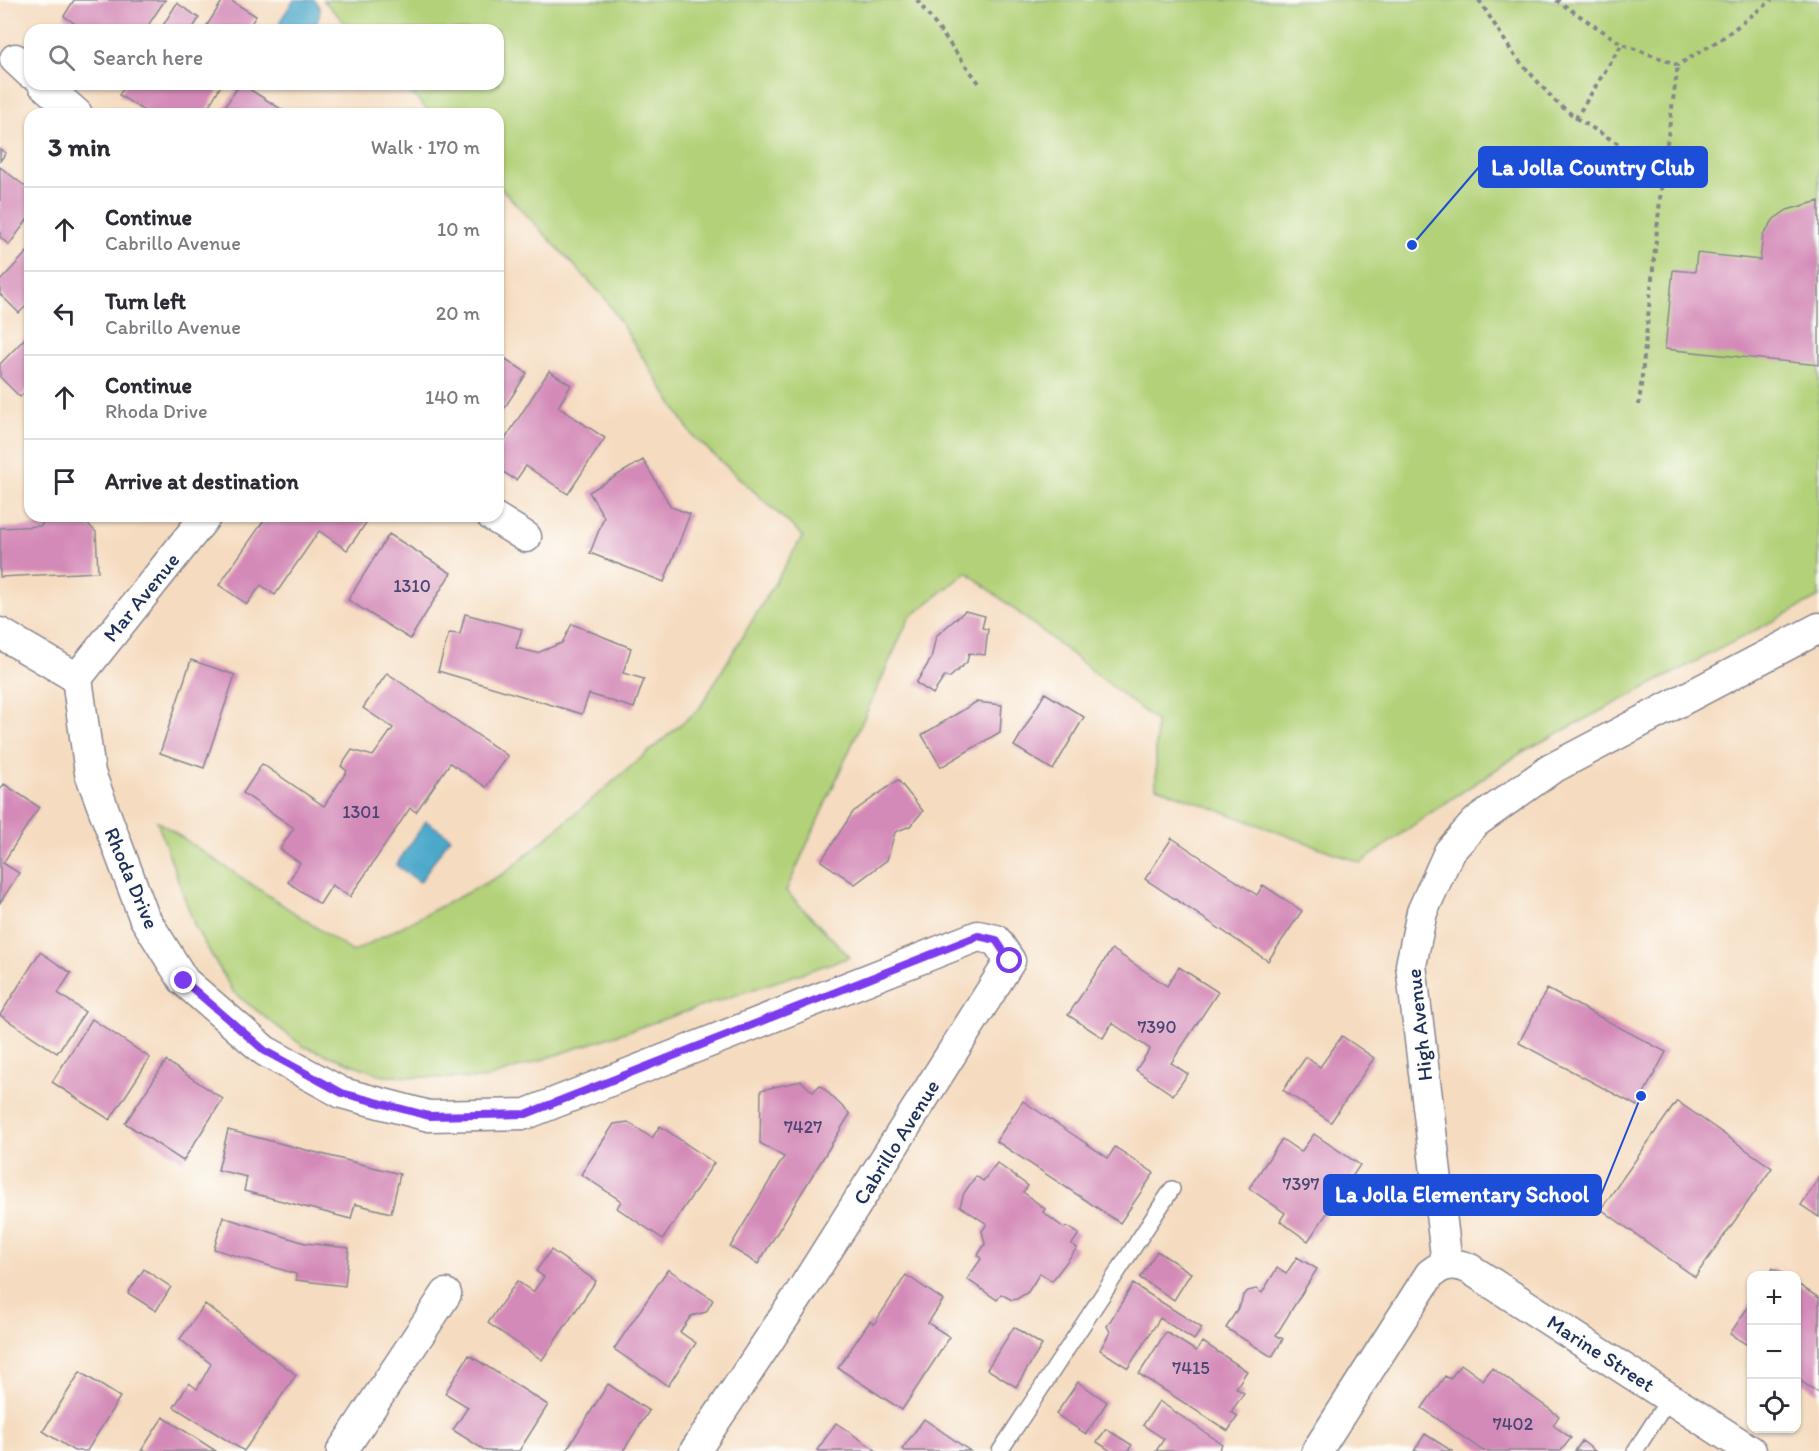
<!DOCTYPE html>
<html lang="en">
<head>
<meta charset="utf-8">
<style>
  :root { --surface:#fff; --page:#f2f2f3; --text:#2b2b33; --muted:#7c7c81; --line:#e1e1e2 }
  body { margin:0; font-family:Itim,sans-serif; background:var(--page); color:var(--text) }
  .controls { position:absolute; right:18px; bottom:18px; display:grid; overflow:hidden; border-radius:12px; box-shadow:0 2px 4px #0004 }
  .controls button { width:54px; height:54px; display:grid; place-items:center; padding:0; border:0; border-bottom:2px solid var(--line); background:var(--surface); color:var(--text); font:30px sans-serif }
  .stop { position:absolute; width:18px; height:18px; margin:-14px; border:4px solid #7c3aed; border-radius:50%; background:#fff }
  .stop.end { background:#7c3aed; border-color:#fff; box-shadow:0 2px 6px #0008 }
  .list { margin:0; padding:0; list-style:none }
  h2 { display:flex; justify-content:space-between; align-items:center; height:78px; margin:0; padding:0 24px; font-size:26px }
  h2 small { font-size:20px; font-weight:400; color:var(--muted) }
  .list li { display:grid; grid-template-columns:39px 1fr auto; gap:18px; align-items:center; box-sizing:border-box; height:84px; padding:0 24px; border-top:2px solid var(--line) }
  .list b { display:block; font-size:22px; white-space:nowrap }
  .list p { margin:0; font-size:20px; white-space:nowrap; color:var(--muted) }
  .list em { font-size:20px; font-style:normal; color:var(--muted) }
  .icon { flex:none; width:33px; height:33px; fill:none; stroke:currentColor; stroke-width:2; stroke-linecap:round; stroke-linejoin:round }
  .map { position:relative; flex:none; width:1819px; height:1451px; overflow:hidden }
  .search { position:absolute; background:var(--surface); box-shadow:0 2px 4px #0004; left:24px; top:24px; width:480px; height:66px; display:flex; align-items:center; gap:15px; box-sizing:border-box; padding:0 21px; border-radius:18px; color:var(--muted); font-size:22px }
  .panel { position:absolute; background:var(--surface); box-shadow:0 2px 4px #0004; left:24px; top:108px; width:480px; height:414px; border-radius:18px }
  .map>svg:first-child { display:block }
  .green { fill:#b2d178; stroke:#66806b; stroke-width:1.5 }
  .water { fill:#4ba8ca; stroke:#336c94; stroke-width:1.5 }
  .building { fill:#d48ab8 }
  .lines { fill:none; stroke-linecap:round; stroke-linejoin:round }
  .lane-casing { stroke:#88858e; stroke-width:18 }
  .street-casing { stroke:#88858e; stroke-width:33 }
  .path { stroke:#88858e; stroke-width:4; stroke-dasharray:4.5 4.5; stroke-linecap:butt }
  .lane { stroke:#fff; stroke-width:15 }
  .street { stroke:#fff; stroke-width:30 }
  .route { stroke:#7c3aed; stroke-width:8 }
  .labels { text-anchor:middle; dominant-baseline:central; stroke-width:4.5; stroke-linejoin:round; paint-order:stroke }
  .number-label { font-size:18px; fill:#494674 }
  .street-label { font-size:21px; fill:#1b2f5e; stroke:#fdfcf7 }
  .leader { fill:none; stroke:#1d4ed8; stroke-width:2 }
  .callout-dot { fill:#1d4ed8; stroke:#fdfcf7; stroke-width:2 }
  .callout { fill:#1d4ed8; stroke:#1d4ed8; stroke-width:2 }
  .callout-label { font-size:22px; text-anchor:middle; font-weight:bold; fill:#fff }
</style>
</head>
<body>
<div class="map">
<svg width="1819" height="1451" viewBox="0 0 1819 1451">
  <rect width="100%" height="100%" fill="#fdfcf7"/>
  <filter id="ink" filterUnits="userSpaceOnUse"><feTurbulence type="fractalNoise" baseFrequency=".0167" numOctaves="2"/><feDisplacementMap in="SourceGraphic" scale="12" xChannelSelector="R" yChannelSelector="G"/><feConvolveMatrix kernelMatrix="1 2 1 2 8 2 1 2 1" color-interpolation-filters="sRGB"/></filter>
  <filter id="wash" filterUnits="userSpaceOnUse"><feTurbulence type="fractalNoise" baseFrequency=".008" numOctaves="4" result="noise"/><feDisplacementMap in="SourceGraphic" scale="24" xChannelSelector="R" yChannelSelector="G"/><feGaussianBlur stdDeviation="1.35" result="paint"/><feColorMatrix in="noise" values="0 0 0 0 0 0 0 0 0 0 0 0 0 0 0 0 0 1.4 0 .05"/><feComposite in="paint" operator="in"/></filter>
  <g filter="url(#wash)">
    <rect width="100%" height="100%" fill="#f5dbbf"/>
    <path class="green" d="M323 0H1819V597L1524 751 1433 811 1361 863 1156 787V721L967 572 909 618 786 891 850 957 484 1079 384 1076 303 1046 234 993 195 927 157 821 353 952 505 873 699 709 803 536 692 435 605 298 498 185V114H431L403 84H498V30H352Z"/>
    <path class="water" d="M294 0H314C324 10 319 20 312 30H280V21Z
      M426 821 450 837 420 882 396 865Z"/>
    <g id="blocks">
      <path class="building" d="M74 0H165L145 30H84L64 16Z
        M223 0H230L256 16 247 30H204Z
        M177 3 199 18 192 30H160Z
        M126 84H222L204 114H149L119 95Z
        M240 84H241L289 114H220Z
        M0 149 6 153 0 161Z
        M0 167 30 190V216L9 245 0 237Z
        M1819 201V365L1665 349 1673 270 1695 272 1697 253 1760 260 1763 235 1774 219 1787 210Z
        M30 249V302L19 313 0 294V281Z
        M30 333V387L20 397 0 377V364Z
        M498 354 527 373 498 418Z
        M549 371 571 385 558 407 605 438 568 494 526 466 516 480 498 469V450Z
        M643 460 671 507 690 514 664 582 590 553 604 517 589 492Z
        M46 516H80L96 532 98 572 0 577V528L41 526Z
        M267 516H371L347 550 319 531 275 595 261 585 247 604 219 585Z
        M389 534 451 573 410 639 348 600Z
        M965 611 985 616 982 628 988 629 985 655 969 653 967 662 949 678 945 676 933 694 916 683 931 659 936 636Z
        M465 614 522 629 516 648 537 653 562 643 572 624 631 648 623 673 644 679 634 708 589 694 582 714 438 671 449 633 460 634Z
        M191 660 235 675 204 768 160 753Z
        M387 673 508 756 486 787 450 763 416 812 410 808 350 897 332 885 320 904 288 882 300 863 280 849 294 828 243 793 262 764 324 806 347 771 341 766 352 750 373 756 393 728 363 708Z
        M1045 693 1084 717 1053 770 1014 746Z
        M976 702 1002 705 1000 732 941 767 922 735Z
        M898 780 923 811 910 826 895 832 887 860 855 884 821 861 853 812Z
        M4 784 39 807 3 863 19 873 0 903V790Z
        M1172 838 1257 895 1263 885 1302 911 1268 961 1145 879Z
        M1112 949 1167 986 1179 967 1218 992 1171 1063 1188 1074 1173 1095 1136 1070 1150 1049 1112 1023 1103 1038 1068 1015Z
        M40 952 71 973 58 993 85 1012 57 1053 0 1015Z
        M1547 989 1666 1052 1637 1106 1519 1043Z
        M92 1019 150 1058 110 1120 52 1082Z
        M1342 1036 1374 1058 1331 1122 1283 1090 1306 1057 1320 1067Z
        M166 1061 223 1099 183 1161 125 1123Z
        M801 1081 813 1092 820 1085 850 1114 758 1264 730 1247 784 1157 760 1143 761 1090Z
        M1023 1101 1108 1158 1115 1147 1154 1173 1120 1223 996 1141Z
        M1677 1101 1772 1168 1695 1277 1601 1209Z
        M628 1122 652 1138 660 1126 714 1163 663 1239 617 1208 621 1201 581 1174 614 1124Z
        M228 1130 400 1174 391 1213 355 1204 351 1219 244 1191 247 1177 218 1170Z
        M1314 1134 1360 1165 1308 1241 1280 1221 1285 1213 1249 1188 1282 1139 1301 1152Z
        M997 1163 1028 1186 1023 1192 1045 1209 1043 1212 1064 1228 1068 1227 1079 1234 1072 1244 1077 1248 1052 1281 1040 1273 1028 1292 1017 1299 1012 1300 1001 1294 997 1300 967 1279 981 1259 978 1255 985 1244 982 1231 987 1224 960 1206 964 1193 976 1176 983 1181Z
        M1819 1178V1217L1801 1205Z
        M223 1217 305 1243 349 1248 345 1286 296 1280V1274L214 1249Z
        M551 1250 596 1281 542 1360 488 1323 517 1281 533 1292 544 1277 536 1271Z
        M1157 1251 1191 1273 1174 1300 1140 1278Z
        M1297 1257 1317 1269 1276 1335 1283 1339 1272 1357 1226 1328 1241 1303 1243 1296 1248 1291 1256 1289 1262 1293 1277 1268 1286 1274Z
        M1773 1268 1785 1276H1768Z
        M144 1269 171 1287 156 1311 128 1293Z
        M668 1269 713 1300 706 1312 691 1316 680 1332 696 1343 668 1386 614 1349Z
        M906 1275 943 1300 928 1323 950 1337 902 1410 838 1368 870 1321 874 1324Z
        M1796 1283 1819 1298V1393L1796 1378Z
        M1133 1284 1202 1328 1194 1340 1160 1318 1128 1368 1100 1350 1110 1332 1107 1326Z
        M1752 1301V1348L1730 1334Z
        M205 1304 296 1375 244 1451 174 1407 189 1383 197 1389 211 1364 180 1339Z
        M1014 1327 1042 1345 1016 1387 987 1369Z
        M1166 1332 1196 1351 1203 1342 1247 1371 1236 1388 1244 1393 1231 1412 1238 1416 1228 1431 1139 1374Z
        M469 1355 548 1405 519 1451H486L453 1430 468 1407 445 1393Z
        M1461 1364 1483 1380 1492 1368 1559 1416 1553 1425 1571 1438 1561 1451H1483L1422 1408 1445 1376 1450 1379Z
        M80 1372 120 1397 87 1451H74L43 1431Z
        M1078 1382 1107 1402 1086 1434 1056 1414Z
        M608 1384 649 1411 623 1451H566Z
        M1159 1401 1222 1444 1218 1451H1156L1164 1439 1143 1425Z
        M163 1417 216 1451H141Z
        M924 1419 970 1451H905L902 1449Z
        M836 1423 877 1451H820L817 1450Z
        M1106 1429 1132 1445 1128 1451H1111L1097 1442Z
        M1425 1434 1452 1451H1414Z
        M1582 1441 1595 1451H1575Z"/>
    </g>
  </g>
  <g filter="url(#ink)">
    <use href="#blocks" fill-opacity="0" stroke="#88858e" stroke-width="1.5"/>
    <g class="lines">
      <g class="lane-casing">
        <path id="lane" d="M1000 1451 1172 1189
          M1635 1451 1670 1397"/>
      </g>
      <g class="street-casing">
        <path id="street" d="M15 59 30 73
          M43 84 77 114
          M492 516 526 537
          M0 633 77 678 90 773 144 917 184 981 265 1051 342 1093 429 1116 526 1114 978 936 996 940 1010 961 799 1295 695 1451
          M77 678 206 516
          M1447 1264 1411 965 1422 912 1449 852 1476 822 1551 769 1819 628
          M342 1451 446 1294
          M1317 1451 1430 1274C1444 1263 1453 1262 1470 1269L1751 1451"/>
      </g>
      <path class="path" d="M917 0 979 83
        M1479 0 1514 55 1555 101 1576 118 1622 44
        M1556 0 1622 44 1678 65 1721 39 1772 0
        M1576 118 1663 171 1639 405
        M1663 171 1678 65"/>
      <use href="#lane" class="lane"/>
      <use href="#street" class="street"/>
    </g>
  </g>
  <g class="lines" filter="url(#ink)">
    <path class="route" d="M184 981 265 1051 342 1093 429 1116 526 1114 978 936 996 940 1010 961"/>
  </g>
  <g class="labels">
    <g class="number-label">
      <text x="412" y="586">1310</text>
      <text x="361" y="812">1301</text>
      <text x="1157" y="1027">7390</text>
      <text x="803" y="1127">7427</text>
      <text x="1301" y="1184">7397</text>
      <text x="1191" y="1368">7415</text>
      <text x="1513" y="1424">7402</text>
    </g>
    <g class="street-label">
      <text transform="translate(141 597) rotate(-51)">Mar Avenue</text>
      <text transform="translate(132 878) rotate(67)">Rhoda Drive</text>
      <text transform="translate(1419 1025) rotate(-96)">High Avenue</text>
      <text transform="translate(896 1142) rotate(-58)">Cabrillo Avenue</text>
      <text transform="translate(1601 1353) rotate(33)">Marine Street</text>
    </g>
  </g>
  <path class="leader" d="M1412 245L1479 167M1641 1096L1601 1195"/>
  <g class="callout-dot">
    <circle cx="1412" cy="245" r="6"/>
    <circle cx="1641" cy="1096" r="6"/>
  </g>
  <g class="callout">
    <rect x="1479" y="147" width="228" height="40" rx="6"/>
    <rect x="1324" y="1175" width="277" height="40" rx="6"/>
  </g>
  <g class="callout-label">
    <text x="1593" y="175">La Jolla Country Club</text>
    <text x="1462" y="1202">La Jolla Elementary School</text>
  </g>
</svg>
<div class="controls">
<button>+</button>
<button>−</button>
<button><svg class="icon" aria-label="locate" viewBox="0 0 24 24"><circle cx="12" cy="12" r="6"/><path d="M12 2v4M12 18v4M2 12h4M18 12h4"/></svg></button>
</div>
<div class="stop" style="left:1010px;top:961px"></div>
<div class="stop end" style="left:184px;top:981px"></div>
<div class="search"><svg class="icon" aria-label="search" viewBox="0 0 24 24"><circle cx="10" cy="10" r="6"/><path d="M15 15l6 6"/></svg>Search here</div>
<section class="panel">
<h2>3 min<small>Walk · 170 m</small></h2>
<ul class="list">
<li><svg class="icon" aria-label="ahead" viewBox="0 0 24 24"><path d="M12 20V5M6 11l6-6 6 6"/></svg><div><b>Continue</b><p>Cabrillo Avenue</p></div><em>10 m</em></li>
<li><svg class="icon" aria-label="left" viewBox="0 0 24 24"><path d="M17 20v-9H6M10 6l-5 5 5 5"/></svg><div><b>Turn left</b><p>Cabrillo Avenue</p></div><em>20 m</em></li>
<li><svg class="icon" aria-label="ahead" viewBox="0 0 24 24"><path d="M12 20V5M6 11l6-6 6 6"/></svg><div><b>Continue</b><p>Rhoda Drive</p></div><em>140 m</em></li>
<li><svg class="icon" aria-label="arrive" viewBox="0 0 24 24"><path d="M6 21V4h12l-3 4 3 4H6"/></svg><div><b>Arrive at destination</b></div></li>
</ul>
</section>
</div>
</body>
</html>
